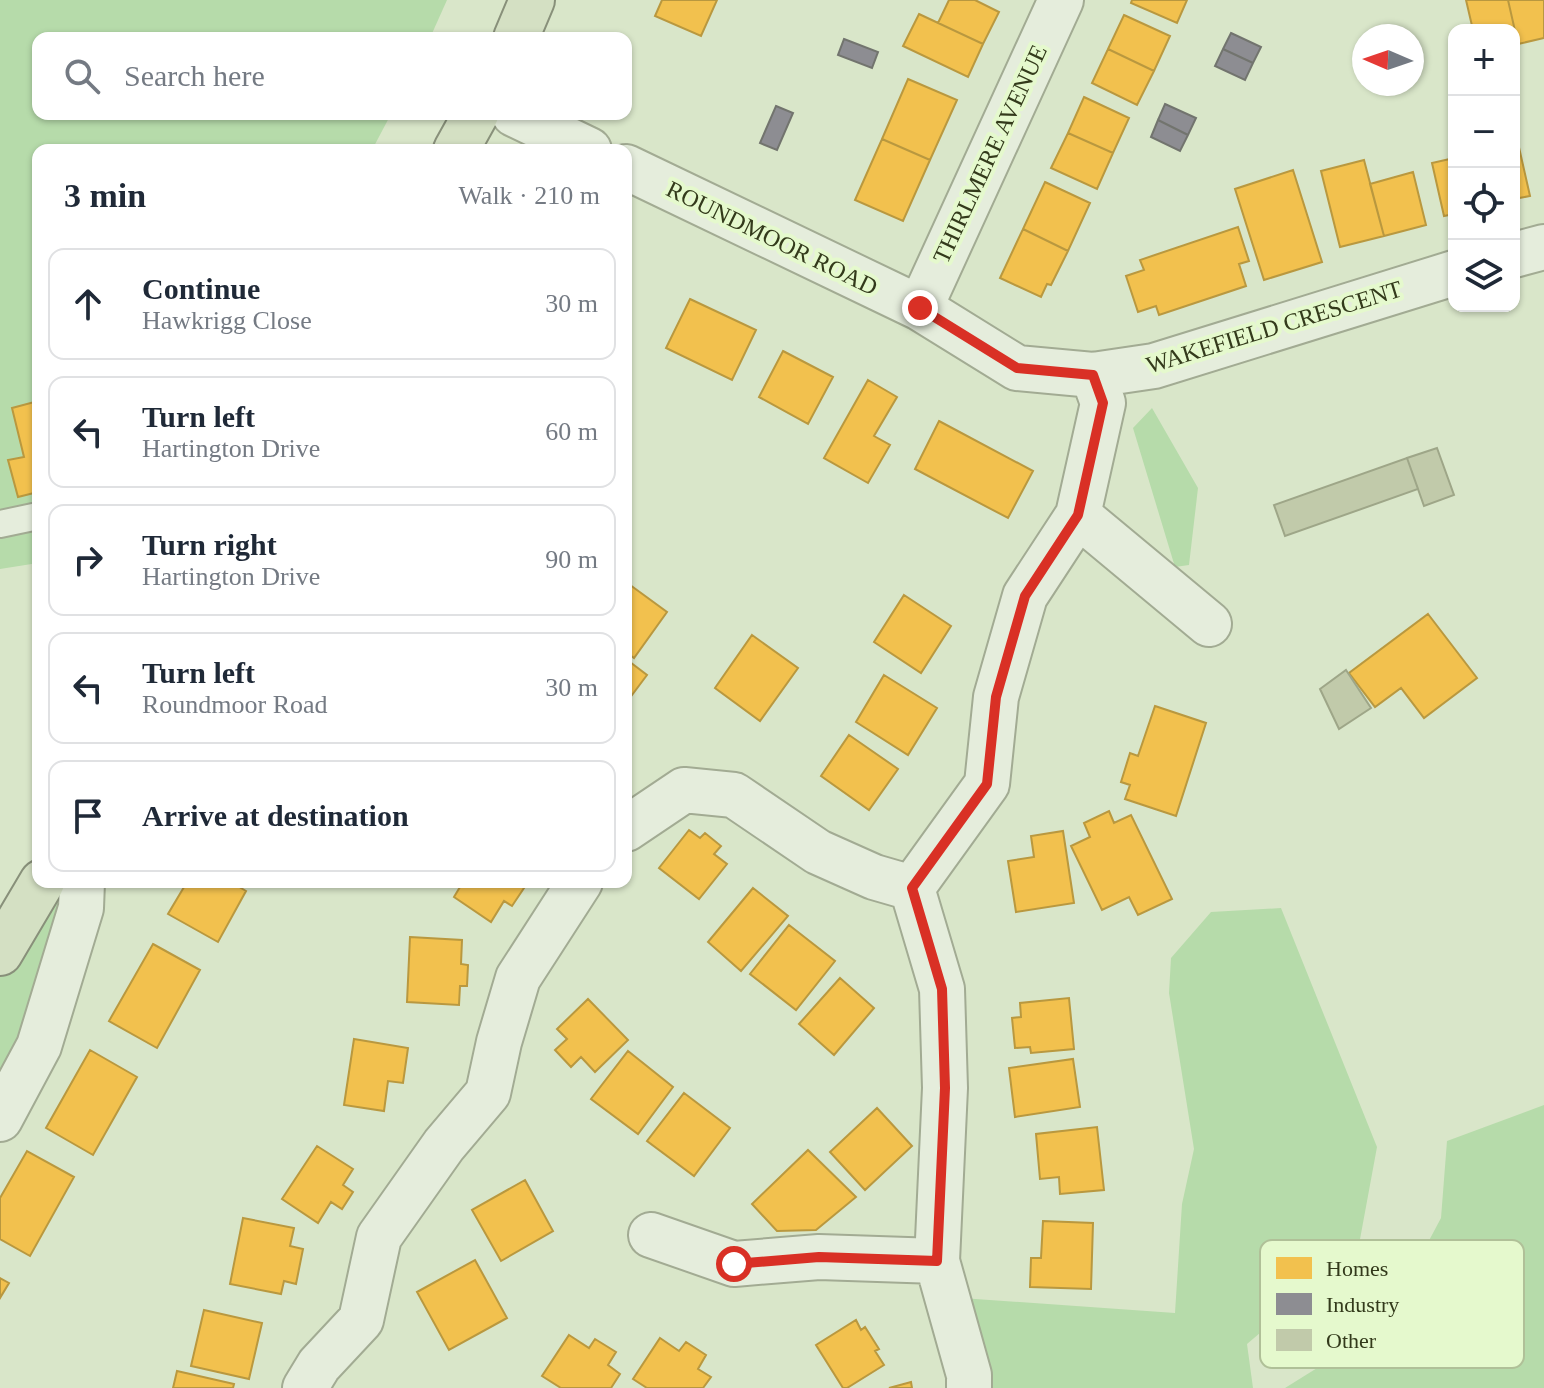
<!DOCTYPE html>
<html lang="en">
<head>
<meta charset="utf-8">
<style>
  :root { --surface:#fff; --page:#f6f6f7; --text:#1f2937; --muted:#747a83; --line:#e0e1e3 }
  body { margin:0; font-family:"Times New Roman",serif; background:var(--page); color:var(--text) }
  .controls { position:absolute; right:24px; top:24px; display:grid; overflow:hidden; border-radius:16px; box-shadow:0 2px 6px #0004 }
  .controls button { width:72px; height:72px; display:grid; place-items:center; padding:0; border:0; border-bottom:2px solid var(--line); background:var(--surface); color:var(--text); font:40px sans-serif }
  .compass { position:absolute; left:1352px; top:24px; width:72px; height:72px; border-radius:50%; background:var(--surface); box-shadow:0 2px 6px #0004; rotate:272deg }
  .stop { position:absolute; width:24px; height:24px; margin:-18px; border:6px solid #d93025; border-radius:50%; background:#fff }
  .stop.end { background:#d93025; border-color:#fff; box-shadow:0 2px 8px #0008 }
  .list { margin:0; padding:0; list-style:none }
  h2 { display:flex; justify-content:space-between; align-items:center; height:104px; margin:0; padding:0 32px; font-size:34px }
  h2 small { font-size:26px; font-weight:400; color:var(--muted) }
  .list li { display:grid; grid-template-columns:52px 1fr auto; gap:24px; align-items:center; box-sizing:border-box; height:112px; margin:0 16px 16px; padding:0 16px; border:2px solid var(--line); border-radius:16px }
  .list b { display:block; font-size:30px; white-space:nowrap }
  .list p { margin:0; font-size:26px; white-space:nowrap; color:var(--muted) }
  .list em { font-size:26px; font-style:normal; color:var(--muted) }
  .icon { flex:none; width:44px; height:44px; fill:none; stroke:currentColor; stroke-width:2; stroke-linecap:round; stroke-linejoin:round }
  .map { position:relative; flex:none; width:1544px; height:1388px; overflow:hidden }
  .search { position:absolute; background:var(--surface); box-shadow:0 2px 6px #0004; left:32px; top:32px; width:600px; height:88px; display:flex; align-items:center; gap:20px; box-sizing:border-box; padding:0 28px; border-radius:16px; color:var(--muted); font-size:30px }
  .panel { position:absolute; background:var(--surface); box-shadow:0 2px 6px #0004; left:32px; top:144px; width:600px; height:744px; border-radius:16px }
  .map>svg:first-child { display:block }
  .green { fill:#b6dbaa }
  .homes { fill:#f2c14e; stroke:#b9983f; stroke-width:2 }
  .industry { fill:#8d8d92; stroke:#72746e; stroke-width:2 }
  .building { fill:#c1caaa; stroke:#9ea688; stroke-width:2 }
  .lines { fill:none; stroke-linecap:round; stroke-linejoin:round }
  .service-casing { stroke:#a2ab93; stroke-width:30 }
  .minor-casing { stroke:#a2ab93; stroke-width:48 }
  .trunk-casing { stroke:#88907a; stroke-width:48 }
  .service { stroke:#e5eddc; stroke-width:26 }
  .minor { stroke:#e5eddc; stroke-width:44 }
  .trunk { stroke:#d4e0c3; stroke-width:44 }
  .route { stroke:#d93025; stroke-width:10 }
  .labels { text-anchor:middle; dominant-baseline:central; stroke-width:8; stroke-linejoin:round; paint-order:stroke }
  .street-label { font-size:24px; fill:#333a1b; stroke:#e5f9cd }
  .key { fill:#e5f9cd; stroke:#b0c098; stroke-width:2 }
  .key-label { font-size:22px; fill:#333a1b }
</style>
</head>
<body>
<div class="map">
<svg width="1544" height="1388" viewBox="0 0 1544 1388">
  <rect width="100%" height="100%" fill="#d9e6c9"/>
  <path class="green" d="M0 0H447L430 38H38V114H391L372 150H38V563L0 569Z
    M1152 408 1198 488 1189 565 1175 567 1133 428Z
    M42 882H82L0 1119V953Z
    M1281 908 1377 1147 1358 1250 1247 1344 1253 1388H969L947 1297 1175 1313 1182 1204 1194 1149 1169 993 1171 958 1211 912Z
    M1544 1105V1388H1285L1383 1327 1441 1218 1447 1141Z"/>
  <path class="homes" d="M662 0H717L701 36 655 16Z
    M949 0H975L999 12 983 44 938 23Z
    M1132 0H1187L1177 23 1131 3Z
    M1466 0H1508L1518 44H1514V30H1473Z
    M1508 0H1544V38L1518 44Z
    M919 14 983 44 968 77 903 46Z
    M1124 15 1170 36 1154 71 1108 49Z
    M1108 49 1154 71 1137 105 1092 83Z
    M908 79 957 100 930 160 882 139Z
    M1084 97 1129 118 1113 153 1068 133Z
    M1068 133 1113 153 1097 189 1051 168Z
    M882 139 930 160 903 221 855 200Z
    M1518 143 1530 196 1514 199V144Z
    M1454 158V214L1444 216 1432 163Z
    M1364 160 1384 236 1340 247 1321 171Z
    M1293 170 1322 262 1264 280 1235 189Z
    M1413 172 1426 225 1384 236 1370 184Z
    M1045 182 1090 203 1068 251 1023 229Z
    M1238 227 1249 261 1239 264 1246 286 1159 315 1156 306 1138 312 1126 276 1144 270 1140 260Z
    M1023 229 1068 251 1051 285 1047 284 1041 297 1000 278Z
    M690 299 756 330 732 380 666 348Z
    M783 351 833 377 808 424 759 397Z
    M868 380 897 397 874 436 890 445 868 483 824 458Z
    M38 401V492L18 497 8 460 24 457 12 408Z
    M939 421 1033 471 1008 518 915 469Z
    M626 582 667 612 634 658 626 652Z
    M904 595 951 626 921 673 874 642Z
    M1428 614 1477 678 1424 718 1401 688 1375 707 1349 673Z
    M752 635 798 668 760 721 715 688Z
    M626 659 647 675 626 703Z
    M884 675 937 708 908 755 856 722Z
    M1155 706 1206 723 1176 816 1125 799 1130 785 1121 782 1130 753 1138 756Z
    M849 735 898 769 869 810 821 776Z
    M1109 811 1114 823 1131 815 1172 899 1138 915 1129 897 1102 910 1071 846 1090 837 1084 823Z
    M689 830 700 838 705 833 721 846 714 854 727 864 699 899 659 868Z
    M1063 831 1074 903 1016 912 1008 861 1034 857 1031 836Z
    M187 882H231L246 891 218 942 168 914Z
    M463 882H515L524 888 512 906 504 901 491 922 454 897Z
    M753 888 788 916 741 971 708 942Z
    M789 925 835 961 796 1010 750 974Z
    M410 937 462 940 461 964 468 965 467 986H460L459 1005 407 1002Z
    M153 944 200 970 157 1048 109 1021Z
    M840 978 874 1008 834 1055 799 1024Z
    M1069 998 1074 1049 1031 1053 1030 1047 1015 1048 1012 1018 1021 1017 1020 1003Z
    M588 999 628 1040 595 1072 581 1057 571 1067 555 1050 567 1039 557 1029Z
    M354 1039 408 1048 403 1083 388 1081 384 1111 344 1105Z
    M90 1050 137 1077 93 1155 46 1128Z
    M628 1051 673 1087 638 1134 591 1099Z
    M1073 1059 1080 1107 1015 1117 1009 1068Z
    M684 1093 730 1128 694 1176 647 1141Z
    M877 1108 912 1146 865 1190 830 1152Z
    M1097 1127 1104 1190 1060 1194 1059 1177 1040 1179 1036 1134Z
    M317 1146 353 1169 343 1185 353 1192 342 1209 331 1202 318 1223 282 1199Z
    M808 1150 856 1197 816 1230 777 1231 752 1204Z
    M27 1151 74 1177 30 1256 0 1239V1198Z
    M525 1180 553 1231 501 1261 472 1210Z
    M243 1218 294 1228 290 1246 303 1249 296 1284 284 1281 281 1294 230 1284Z
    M1043 1221 1093 1223 1091 1289 1030 1287 1031 1258H1041Z
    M475 1260 507 1318 449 1350 417 1292Z
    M0 1278 9 1283 0 1298Z
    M204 1310 262 1323 249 1379 191 1366Z
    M856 1320 861 1330 865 1327 879 1349 875 1351 884 1365 847 1388H843L816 1345Z
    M569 1335 589 1348 595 1339 616 1352 608 1365 620 1374 611 1388H561L542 1376Z
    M660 1338 679 1351 686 1342 706 1355 698 1369 711 1377 703 1388H647L633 1379Z
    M177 1371 234 1384 233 1388H173Z
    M911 1382 912 1388H889Z"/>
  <path class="industry" d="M1231 33 1261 47 1253 63 1223 49Z
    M844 39 878 52 872 68 838 55Z
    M1223 49 1253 63 1245 80 1215 66Z
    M1165 104 1196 118 1188 135 1158 120Z
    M776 106 793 113 777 150 760 143Z
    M1158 120 1188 135 1180 151 1151 137Z"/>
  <path class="building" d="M1437 448 1454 495 1424 506 1407 458Z
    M1407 458 1418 489 1285 536 1274 505Z
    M1346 670 1371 708 1339 729 1320 689Z"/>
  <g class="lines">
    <g class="service-casing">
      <path id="service" d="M0 524 38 516"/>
    </g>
    <g class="minor-casing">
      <path id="minor" d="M514 114 589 150
        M626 167 920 308 1017 368 1093 375 1154 366 1454 273
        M1514 255 1544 247
        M920 308 1061 0
        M1078 515 1209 624
        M626 829 684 790 734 795 818 852 874 877 912 888
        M0 1119 39 1046 81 908 82 882
        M651 1235 734 1264 819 1257 937 1261
        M305 1388 319 1365 361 1320 379 1237 444 1145 488 1093 499 1042 518 978 580 882
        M969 1388V1375L937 1261 945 1088 942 989 912 888 987 784 996 697 1025 596 1078 515 1103 403 1093 375"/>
    </g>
    <g class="trunk-casing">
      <path id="trunk" d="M516 38 532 0
        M456 150 476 114
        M0 953 42 882"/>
    </g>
    <use href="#service" class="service"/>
    <use href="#minor" class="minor"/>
    <use href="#trunk" class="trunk"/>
  </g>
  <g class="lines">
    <path class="route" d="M734 1264 819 1257 937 1261 945 1088 942 989 912 888 987 784 996 697 1025 596 1078 515 1103 403 1093 375 1017 368 920 308"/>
  </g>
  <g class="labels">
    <g class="street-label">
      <text transform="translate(990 154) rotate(-65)">THIRLMERE AVENUE</text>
      <text transform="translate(772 238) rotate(26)">ROUNDMOOR ROAD</text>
      <text transform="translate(1274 327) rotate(-17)">WAKEFIELD CRESCENT</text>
    </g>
  </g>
  <rect x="1260" y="1240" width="264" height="128" rx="12" class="key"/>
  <rect x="1276" y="1257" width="36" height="22" fill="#f2c14e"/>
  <rect x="1276" y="1293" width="36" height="22" fill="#8d8d92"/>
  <rect x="1276" y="1329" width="36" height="22" fill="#c1caaa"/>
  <g class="key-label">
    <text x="1326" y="1276">Homes</text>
    <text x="1326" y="1312">Industry</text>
    <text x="1326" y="1348">Other</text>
  </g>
</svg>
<div class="controls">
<button>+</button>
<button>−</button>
<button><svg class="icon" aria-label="locate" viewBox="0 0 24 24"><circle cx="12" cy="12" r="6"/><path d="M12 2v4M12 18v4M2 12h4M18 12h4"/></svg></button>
<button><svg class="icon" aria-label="layers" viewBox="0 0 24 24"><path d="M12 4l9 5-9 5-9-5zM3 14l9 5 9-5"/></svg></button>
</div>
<svg class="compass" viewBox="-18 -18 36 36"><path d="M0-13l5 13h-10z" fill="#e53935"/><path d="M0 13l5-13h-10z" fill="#747a83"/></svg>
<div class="stop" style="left:734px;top:1264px"></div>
<div class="stop end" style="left:920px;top:308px"></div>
<div class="search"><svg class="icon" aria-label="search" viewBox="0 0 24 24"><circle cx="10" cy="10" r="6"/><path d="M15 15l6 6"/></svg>Search here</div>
<section class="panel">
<h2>3 min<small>Walk · 210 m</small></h2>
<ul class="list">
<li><svg class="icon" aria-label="ahead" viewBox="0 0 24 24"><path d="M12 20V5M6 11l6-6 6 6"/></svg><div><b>Continue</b><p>Hawkrigg Close</p></div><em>30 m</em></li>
<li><svg class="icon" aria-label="left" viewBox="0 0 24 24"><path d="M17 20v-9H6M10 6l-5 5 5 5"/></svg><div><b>Turn left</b><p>Hartington Drive</p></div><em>60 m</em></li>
<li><svg class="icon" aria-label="right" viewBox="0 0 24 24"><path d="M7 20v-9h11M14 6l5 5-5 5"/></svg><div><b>Turn right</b><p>Hartington Drive</p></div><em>90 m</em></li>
<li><svg class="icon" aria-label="left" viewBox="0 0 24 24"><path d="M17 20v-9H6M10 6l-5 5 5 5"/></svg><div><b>Turn left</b><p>Roundmoor Road</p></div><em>30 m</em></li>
<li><svg class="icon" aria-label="arrive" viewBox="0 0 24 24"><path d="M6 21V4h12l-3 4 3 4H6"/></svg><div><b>Arrive at destination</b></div></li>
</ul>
</section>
</div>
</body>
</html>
